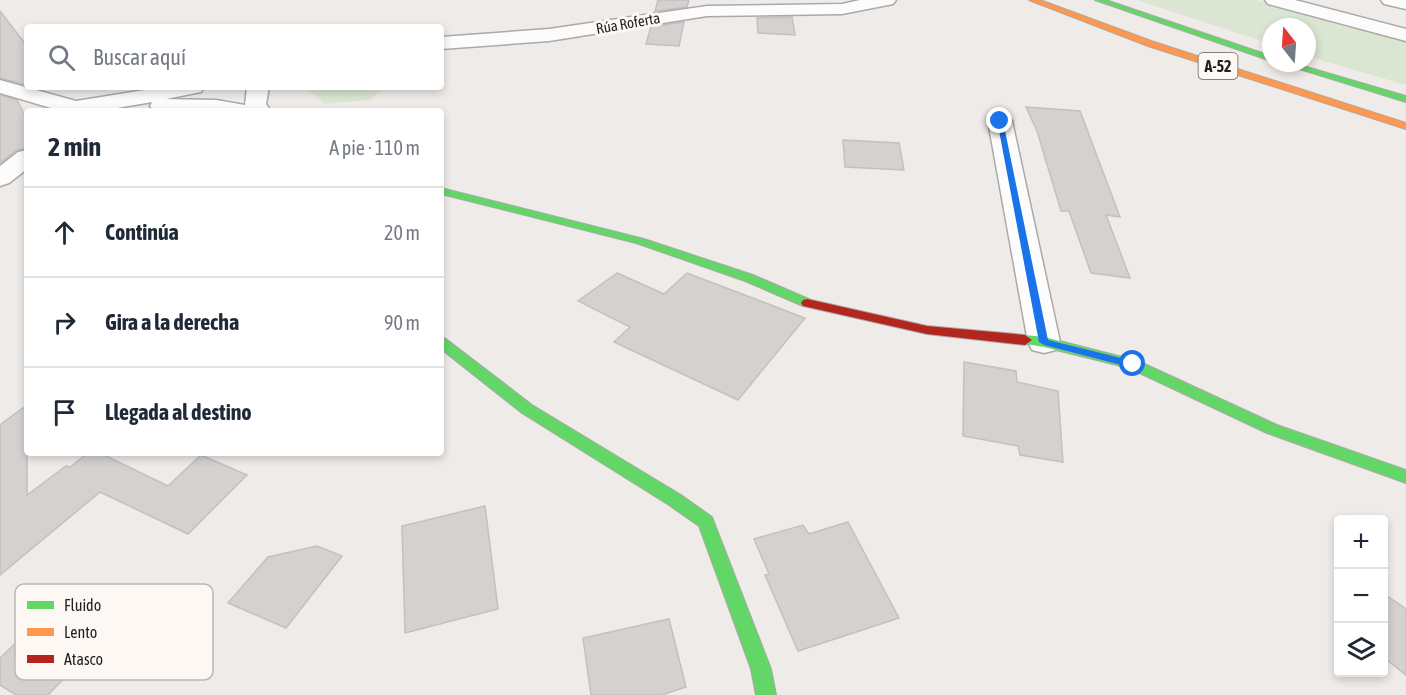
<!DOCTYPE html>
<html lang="es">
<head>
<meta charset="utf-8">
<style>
  :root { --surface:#fff; --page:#f6f6f7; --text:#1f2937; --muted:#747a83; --line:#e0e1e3 }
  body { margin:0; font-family:"Asap Condensed",sans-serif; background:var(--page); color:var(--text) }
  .controls { position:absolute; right:18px; bottom:18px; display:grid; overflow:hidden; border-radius:6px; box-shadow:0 3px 9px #0003 }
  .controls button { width:54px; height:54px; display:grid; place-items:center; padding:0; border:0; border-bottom:2px solid var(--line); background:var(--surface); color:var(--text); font:30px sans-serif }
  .compass { position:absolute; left:1262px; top:18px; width:54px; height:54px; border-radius:50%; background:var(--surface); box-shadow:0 3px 9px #0003; rotate:343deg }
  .stop { position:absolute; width:18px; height:18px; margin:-14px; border:4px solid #1a73e8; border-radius:50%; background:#fff }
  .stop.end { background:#1a73e8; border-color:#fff; box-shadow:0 2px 6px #0008 }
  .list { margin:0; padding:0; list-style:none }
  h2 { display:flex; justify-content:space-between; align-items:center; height:78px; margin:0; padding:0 24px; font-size:26px }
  h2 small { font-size:20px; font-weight:400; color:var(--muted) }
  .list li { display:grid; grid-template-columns:39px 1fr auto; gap:18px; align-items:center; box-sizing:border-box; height:90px; padding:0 24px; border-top:2px solid var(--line) }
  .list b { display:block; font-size:22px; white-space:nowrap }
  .list em { font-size:20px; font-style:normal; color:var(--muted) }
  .icon { flex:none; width:33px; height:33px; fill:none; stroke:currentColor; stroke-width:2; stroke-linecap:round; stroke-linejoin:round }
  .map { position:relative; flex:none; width:1406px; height:695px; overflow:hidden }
  .search { position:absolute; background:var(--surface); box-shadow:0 3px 9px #0003; left:24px; top:24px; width:420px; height:66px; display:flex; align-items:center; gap:15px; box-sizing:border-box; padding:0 21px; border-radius:6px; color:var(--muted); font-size:22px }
  .panel { position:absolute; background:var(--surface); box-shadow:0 3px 9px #0003; left:24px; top:108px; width:420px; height:348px; border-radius:6px }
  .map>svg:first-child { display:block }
  .green { fill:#dae6d1 }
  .building { fill:#d5d1d0; stroke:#c4c0bf; stroke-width:1.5 }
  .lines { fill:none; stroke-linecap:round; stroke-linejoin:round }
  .street-casing { stroke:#aca9a7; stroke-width:3 }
  .fast-casing { stroke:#aca9a7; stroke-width:2 }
  .slow-casing { stroke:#aca9a7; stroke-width:2 }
  .jam-casing { stroke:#aca9a7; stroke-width:2 }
  .street { fill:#fdfcfc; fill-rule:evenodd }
  .fast { fill:#63d668; fill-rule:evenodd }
  .slow { fill:#ff974d; fill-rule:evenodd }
  .jam { fill:#b3261e; fill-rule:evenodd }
  .route { fill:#1a73e8 }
  .labels { text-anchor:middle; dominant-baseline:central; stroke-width:6; stroke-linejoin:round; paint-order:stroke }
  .far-street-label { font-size:15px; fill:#221f1d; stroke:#fef8f4 }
  .shield { fill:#fef8f4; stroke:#64605e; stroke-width:1.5 }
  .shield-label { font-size:16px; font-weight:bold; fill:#221f1d }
  .key { fill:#fef8f4; stroke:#bcb7b4; stroke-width:1.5 }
  .key-label { font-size:16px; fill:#221f1d }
</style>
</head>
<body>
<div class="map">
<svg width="1406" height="695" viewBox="0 0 1406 695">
  <rect width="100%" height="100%" fill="#efebe8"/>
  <path class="green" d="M1137 0H1257L1346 27 1406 41V85L1307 56V27H1271V44Z
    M304 87H385L369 100 325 104Z"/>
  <path class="building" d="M658 0H689L687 7 655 11Z
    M0 11 27 46V82L23 84 0 78Z
    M792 17 795 35 758 33 757 18Z
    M684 22 679 46 646 44 651 27Z
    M0 95 17 100 27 120V148L17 150 0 163Z
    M1026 107 1080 111 1120 217 1106 215 1130 278 1091 273 1069 211H1061L1037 131Z
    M843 140 899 143 904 170 845 167Z
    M617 273 664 294 687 273 805 318 738 400 614 342 630 327 578 301Z
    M964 362 1016 371 1017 382 1058 391 1063 462 1020 455 1018 446 963 436Z
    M27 405V495L66 466 70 467 88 453H100L168 486 201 455 247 475 188 534 100 492 0 575V425Z
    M485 506 498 609 405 633 402 526Z
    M848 522 899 618 798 651 765 575 769 574 754 539 803 525 809 534Z
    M317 546 342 556 286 628 228 603 268 557Z
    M1383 593 1406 609V675L1383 657Z
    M60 601 114 627 48 695H16L0 685V658Z
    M669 619 686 687 662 695H591L583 638Z"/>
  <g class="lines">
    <g class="street-casing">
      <path id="street" d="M860 0H896L893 4 842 14 707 16 549 41 441 49V37L549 29 707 6 842 4Z
        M1265 0H1295L1406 29V41L1268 4Z
        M1381 0H1406V9L1384 4Z
        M0 80 76 101 163 87H204L201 92 166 99 216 100 245 105 247 87H269L266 104 271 111H154L150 106 152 102 100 111H61L0 93Z
        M1000 114 1008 116 1012 121 1060 342 1056 350 1044 353 1032 350 1028 342 988 121 992 116Z
        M27 150V169L9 183 0 186V166L18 152Z"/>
    </g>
    <g class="fast-casing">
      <path id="fast" d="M1095 0H1106L1271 56V61Z
        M1280 63H1293L1406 96V102Z
        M441 188 644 239 753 275 811 300 813 303 811 306H803L745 281 636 243 441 194Z
        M1025 335 1044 337 1138 361 1277 425 1406 470V483L1267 433 1129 368 1044 347 1020 343 1018 340 1020 337Z
        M441 337 446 339 532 405 681 495 712 517 771 669 776 695H756L751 669 699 526 669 505 522 413 441 349Z"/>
    </g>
    <g class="slow-casing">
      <path id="slow" d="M1029 0H1040L1154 42 1406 123V129L1148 46Z"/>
    </g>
    <g class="jam-casing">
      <path id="jam" d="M807 299 927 326 1025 335 1032 340 1025 345 927 334 803 306 801 303 803 300Z"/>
    </g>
    <use href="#street" class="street"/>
    <use href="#fast" class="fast"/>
    <use href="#slow" class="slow"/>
    <use href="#jam" class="jam"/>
  </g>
  <path class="route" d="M997 120 1003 121 1048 340 1137 362V367L1133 368 1044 345 1039 342Z"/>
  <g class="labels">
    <g class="far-street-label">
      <text transform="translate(628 23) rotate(-10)">Rúa Roferta</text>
    </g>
    <rect class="shield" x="1198.5" y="53" width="39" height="26" rx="4.5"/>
    <g class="shield-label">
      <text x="1218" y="66">A-52</text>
    </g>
  </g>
  <rect x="15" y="584" width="198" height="96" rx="9" class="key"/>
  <rect x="27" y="601" width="27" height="8" fill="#63d668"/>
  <rect x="27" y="628" width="27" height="8" fill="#ff974d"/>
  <rect x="27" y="655" width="27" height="8" fill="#b3261e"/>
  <g class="key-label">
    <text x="64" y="611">Fluido</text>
    <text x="64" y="638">Lento</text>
    <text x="64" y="665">Atasco</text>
  </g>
</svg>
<div class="controls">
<button>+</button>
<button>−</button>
<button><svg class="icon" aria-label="layers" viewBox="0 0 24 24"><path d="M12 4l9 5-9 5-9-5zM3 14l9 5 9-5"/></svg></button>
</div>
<svg class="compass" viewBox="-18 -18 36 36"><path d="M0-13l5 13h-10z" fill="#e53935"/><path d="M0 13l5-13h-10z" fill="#747a83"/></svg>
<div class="stop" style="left:1133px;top:364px"></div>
<div class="stop end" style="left:1000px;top:121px"></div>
<div class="search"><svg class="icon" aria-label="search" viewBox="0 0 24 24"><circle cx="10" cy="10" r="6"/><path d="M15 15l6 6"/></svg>Buscar aquí</div>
<section class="panel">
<h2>2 min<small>A pie · 110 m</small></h2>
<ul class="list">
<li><svg class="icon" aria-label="ahead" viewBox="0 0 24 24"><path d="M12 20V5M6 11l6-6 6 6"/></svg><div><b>Continúa</b></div><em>20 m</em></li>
<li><svg class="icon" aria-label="right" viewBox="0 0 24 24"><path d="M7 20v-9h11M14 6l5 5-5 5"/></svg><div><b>Gira a la derecha</b></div><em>90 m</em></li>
<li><svg class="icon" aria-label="arrive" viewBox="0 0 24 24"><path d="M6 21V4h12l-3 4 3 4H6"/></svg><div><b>Llegada al destino</b></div></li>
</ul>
</section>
</div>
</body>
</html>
